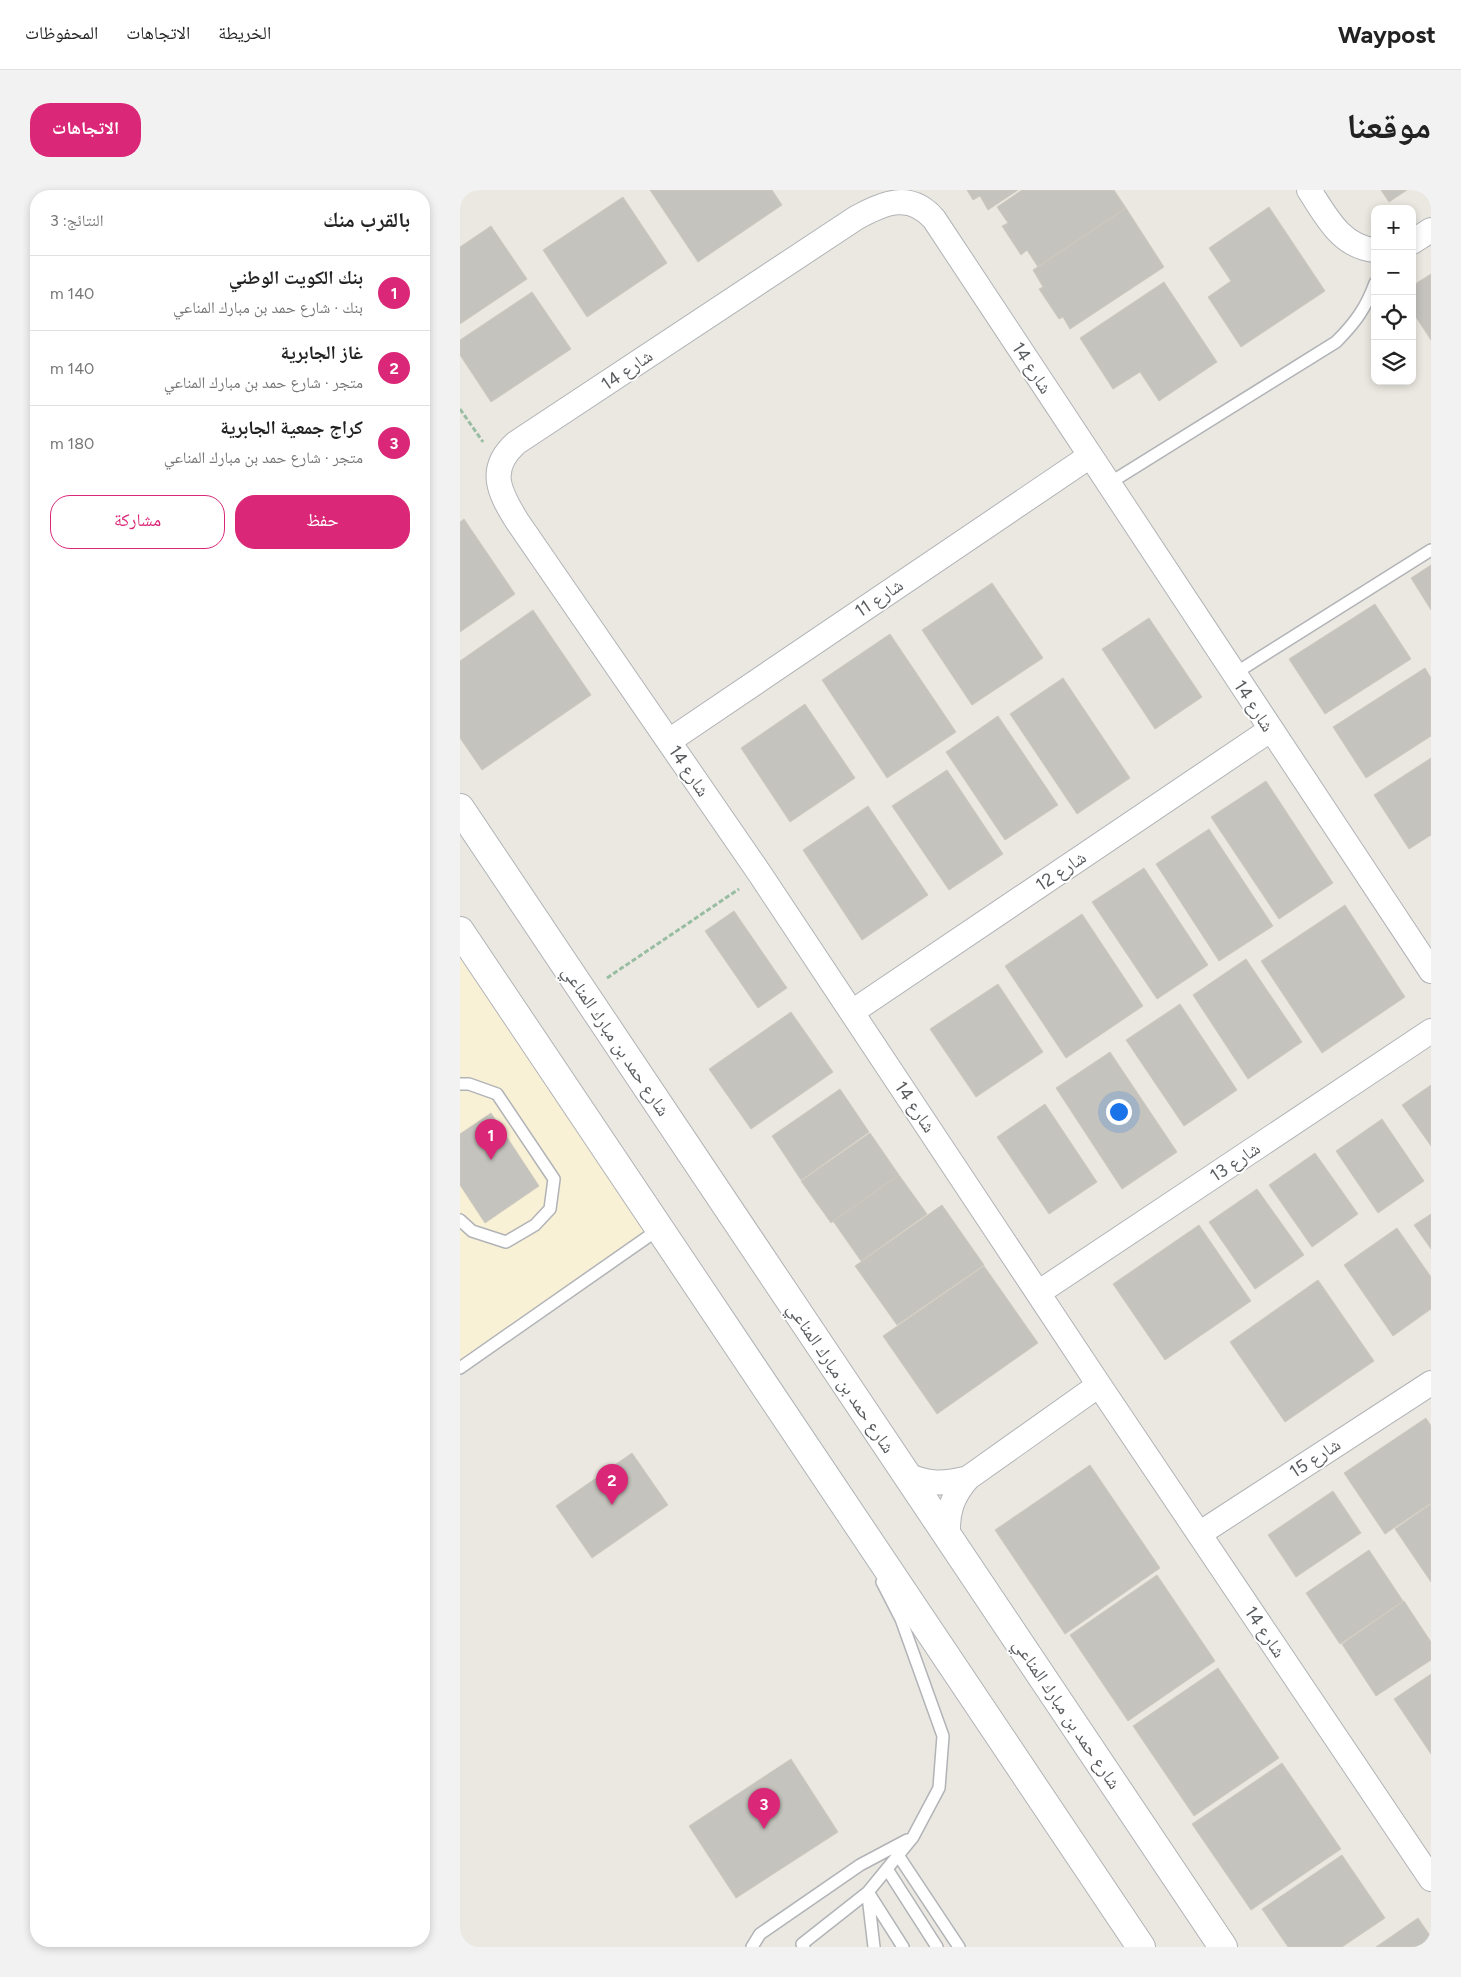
<!DOCTYPE html>
<html lang="ar">
<head>
<meta charset="utf-8">
<style>
  :root { --surface:#fff; --page:#f2f2f2; --text:#222; --muted:#767676; --line:#e0e0e0; --accent:#db2777 }
  body { margin:0; font-family:Figtree,"Noto Naskh Arabic",sans-serif; background:var(--page); color:var(--text); direction:rtl }
  .controls { position:absolute; right:15px; top:15px; display:grid; overflow:hidden; border-radius:10px; box-shadow:0 2px 8px #0003 }
  .controls button { width:45px; height:45px; display:grid; place-items:center; padding:0; border:0; border-bottom:1px solid var(--line); background:var(--surface); color:var(--text); font:25px sans-serif }
  .you { position:absolute; left:658px; top:921px; width:18px; height:18px; margin:-12px; border:4px solid #fff; border-radius:50%; background:#1a73e8; box-shadow:0 0 0 8px #1a73e833 }
  .badge { display:grid; place-items:center; width:32px; height:32px; border-radius:50%; background:var(--accent); color:#fff; font-size:16px; font-weight:700 }
  .pin { position:absolute; translate:-50% -41px; filter:drop-shadow(0 1px 2px #0008) }
  .pin::after { content:''; position:absolute; top:26px; width:18px; height:15px; background:inherit; clip-path:polygon(0 0,100% 0,50% 100%) }
  .list { margin:0; padding:0; list-style:none }
  h2 { display:flex; justify-content:space-between; align-items:center; height:65px; margin:0; padding:0 20px; font-size:21px }
  h2 small { font-size:16px; font-weight:400; color:var(--muted) }
  .list li { display:grid; grid-template-columns:32px 1fr auto; gap:15px; align-items:center; box-sizing:border-box; height:75px; padding:0 20px; border-top:1px solid var(--line) }
  .list b { display:block; font-size:19px; white-space:nowrap }
  .list p { margin:0; font-size:16px; white-space:nowrap; color:var(--muted) }
  .list em { font-size:16px; font-style:normal; color:var(--muted) }
  .actions { display:flex; gap:10px; padding:15px 20px }
  .actions a { flex:1; padding:11px 0; border:1px solid var(--accent); border-radius:20px; text-align:center; font-size:18px; color:var(--accent) }
  .actions .main { background:var(--accent); color:#fff }
  .icon { flex:none; width:28px; height:28px; fill:none; stroke:currentColor; stroke-width:2; stroke-linecap:round; stroke-linejoin:round }
  .map { position:relative; flex:none; width:971px; height:1757px; overflow:hidden; direction:ltr; border-radius:20px }
  header { display:flex; align-items:center; gap:30px; box-sizing:border-box; height:70px; padding:0 25px; background:var(--surface); border-bottom:1px solid var(--line) }
  header strong { font-size:24px }
  nav { display:flex; gap:28px; margin-inline-start:auto; font-size:18px }
  .intro { display:flex; align-items:center; justify-content:space-between; box-sizing:border-box; height:120px; padding:0 30px }
  h1 { margin:0; font-size:35px }
  .button { padding:12px 22px; border-radius:20px; background:var(--accent); color:#fff; font-size:18px; font-weight:700 }
  main { display:flex; gap:30px; padding:0 30px }
  aside { flex:1; background:var(--surface); border-radius:20px; box-shadow:0 2px 8px #0003 }
  .map>svg:first-child { display:block }
  .commercial { fill:#f9f1d6 }
  .building { fill:#c5c3bd; stroke:#cec9bf }
  .lines { fill:none; stroke-linecap:round; stroke-linejoin:round }
  .service-casing { stroke:#b1b3b7; stroke-width:14 }
  .minor-casing { stroke:#b1b3b7; stroke-width:26 }
  .tertiary-casing { stroke:#b1b3b7; stroke-width:30 }
  .path { stroke:#98bda2; stroke-width:3; stroke-dasharray:5 2.5; stroke-linecap:butt }
  .service { stroke:#fff; stroke-width:11 }
  .minor { stroke:#fff; stroke-width:24 }
  .tertiary { stroke:#fff; stroke-width:28 }
  .labels { text-anchor:middle; dominant-baseline:central; stroke-width:4; stroke-linejoin:round; paint-order:stroke }
  .street-label { font-size:18px; fill:#595c5f; stroke:#fff }
</style>
</head>
<body>
<header>
<strong>Waypost</strong>
<nav><a>الخريطة</a><a>الاتجاهات</a><a>المحفوظات</a></nav>
</header>
<div class="intro"><h1>موقعنا</h1><a class="button">الاتجاهات</a></div>
<main>
<div class="map">
<svg width="971" height="1757" viewBox="0 0 971 1757">
  <rect width="100%" height="100%" fill="#eae8e0"/>
  <path class="commercial" d="M0 741 199 1039 0 1174Z"/>
  <path class="building" d="M190 0H312L322 15 238 72Z
    M507 0H558L528 20 520 6 513 10Z
    M562 0H654L666 18 578 77 567 60 561 65 542 36 548 33 537 17Z
    M921 0H947L929 12Z
    M163 7 207 73 127 127 83 60Z
    M809 17 865 101 781 157 748 107 771 91 749 58Z
    M666 18 704 77 610 139 603 127 599 129 579 99 583 97 573 80Z
    M31 36 67 89 0 134V57Z
    M971 84V150L952 121V96Z
    M704 92 757 172 699 211 680 182 653 199 620 148Z
    M72 102 111 159 31 212 0 165V150Z
    M4 329 55 404 0 442V332Z
    M971 375V420L951 388Z
    M532 393 583 468 512 515 462 440Z
    M915 414 951 469 865 524 829 469Z
    M73 420 131 505 22 580 0 548V471Z
    M689 428 742 507 695 539 642 459Z
    M430 444 496 542 427 588 362 490Z
    M965 478 971 488V546L906 588 873 537Z
    M603 488 670 588 617 624 550 524Z
    M345 514 395 588 330 632 281 558Z
    M538 526 598 615 545 650 486 562Z
    M971 568V645L949 659 914 605Z
    M487 580 543 664 489 700 432 616Z
    M806 591 873 693 819 729 751 627Z
    M408 616 468 705 402 750 343 660Z
    M749 639 813 736 759 771 696 674Z
    M684 678 748 775 697 809 632 712Z
    M885 715 945 807 862 863 801 771Z
    M274 721 327 798 298 818 245 741Z
    M622 724 683 816 606 868 545 776Z
    M786 769 842 852 788 889 733 805Z
    M538 794 583 862 516 907 470 839Z
    M720 814 777 900 724 936 666 850Z
    M331 822 373 882 291 939 249 879Z
    M650 862 717 962 662 999 596 898Z
    M971 895V956L942 915Z
    M380 899 409 942 341 990 312 946Z
    M585 914 637 992 589 1024 537 947Z
    M31 923 79 996 25 1033 0 995V944Z
    M922 929 964 991 918 1023 876 961Z
    M410 943 439 985 371 1033 341 991Z
    M855 963 898 1024 852 1057 809 995Z
    M439 985 467 1024 401 1071 373 1031Z
    M797 999 844 1065 795 1099 749 1032Z
    M482 1015 524 1075 437 1135 395 1076Z
    M971 1024V1059L954 1035Z
    M739 1035 791 1111 705 1170 653 1094Z
    M937 1038 971 1087V1119L933 1146 884 1075Z
    M524 1076 578 1153 477 1224 423 1146Z
    M858 1090 914 1171 825 1232 770 1152Z
    M966 1228 971 1236V1313L925 1344 884 1283Z
    M172 1263 208 1315 132 1368 96 1316Z
    M630 1275 700 1378 605 1444 535 1340Z
    M873 1301 901 1343 836 1387 808 1345Z
    M971 1314V1392L935 1339Z
    M909 1360 943 1411 880 1454 846 1403Z
    M697 1385 755 1471 668 1531 610 1445Z
    M944 1411 971 1452V1470L916 1506 882 1454Z
    M758 1478 819 1568 734 1626 673 1536Z
    M971 1484V1564L934 1509Z
    M331 1569 378 1642 276 1708 229 1636Z
    M822 1573 881 1659 791 1720 732 1634Z
    M882 1665 925 1728 882 1757H828L802 1719Z
    M958 1728 971 1747V1757H916Z"/>
  <g class="lines">
    <g class="service-casing">
      <path id="service" d="M648 294 876 152C895 133 906 118 915 93
        M774 484 971 360
        M0 894H9L37 904 94 989 90 1019 75 1035 46 1052 12 1041 0 1030
        M0 1178 199 1039
        M438 1665 499 1757
        M427 1679 477 1757
        M408 1702 443 1757
        M408 1706 414 1757
        M292 1757 300 1744 400 1675 447 1650
        M344 1757 342 1754 408 1702 453 1647 479 1598 483 1546 441 1429 422 1392"/>
    </g>
    <g class="minor-casing">
      <path id="minor" d="M849 0C866 26 881 57 915 60
        M952 52 971 40
        M209 551 630 266
        M971 781 474 29C450 1 423 13 396 28L56 253C27 279 39 302 57 331L300 684 639 1195 971 1689
        M392 822 810 540
        M578 1103 971 841
        M445 1284C467 1295 485 1294 508 1288
        M739 1344 971 1193
        M488 1346C487 1322 492 1306 508 1288L639 1195"/>
    </g>
    <g class="tertiary-casing">
      <path id="tertiary" d="M0 618 763 1757
        M0 741 681 1757"/>
    </g>
    <path class="path" d="M0 219 23 252
      M147 788 279 699"/>
    <use href="#service" class="service"/>
    <use href="#minor" class="minor"/>
    <use href="#tertiary" class="tertiary"/>
  </g>
  <g class="labels">
    <g class="street-label">
      <text transform="translate(572 178) rotate(57)">شارع 14</text>
      <text transform="translate(167 180) rotate(-34)">شارع 14</text>
      <text transform="translate(419 408) rotate(-34)">شارع 11</text>
      <text transform="translate(794 516) rotate(57)">شارع 14</text>
      <text transform="translate(229 581) rotate(56)">شارع 14</text>
      <text transform="translate(601 681) rotate(-34)">شارع 12</text>
      <text transform="translate(156 851) rotate(56)">شارع حمد بن مبارك المناعي</text>
      <text transform="translate(455 917) rotate(56)">شارع 14</text>
      <text transform="translate(775 972) rotate(-34)">شارع 13</text>
      <text transform="translate(381 1188) rotate(56)">شارع حمد بن مبارك المناعي</text>
      <text transform="translate(855 1268) rotate(-33)">شارع 15</text>
      <text transform="translate(805 1442) rotate(56)">شارع 14</text>
      <text transform="translate(607 1524) rotate(56)">شارع حمد بن مبارك المناعي</text>
    </g>
  </g>
</svg>
<div class="controls">
<button>+</button>
<button>−</button>
<button><svg class="icon" aria-label="locate" viewBox="0 0 24 24"><circle cx="12" cy="12" r="6"/><path d="M12 2v4M12 18v4M2 12h4M18 12h4"/></svg></button>
<button><svg class="icon" aria-label="layers" viewBox="0 0 24 24"><path d="M12 4l9 5-9 5-9-5zM3 14l9 5 9-5"/></svg></button>
</div>
<div class="you"></div>
<div class="pin badge" style="left:31px;top:970px">1</div>
<div class="pin badge" style="left:152px;top:1315px">2</div>
<div class="pin badge" style="left:304px;top:1639px">3</div>
</div>
<aside>
<h2>بالقرب منك<small>النتائج: 3</small></h2>
<ul class="list">
<li><span class="badge">1</span><div><b>بنك الكويت الوطني</b><p>بنك · شارع حمد بن مبارك المناعي</p></div><em>140 m</em></li>
<li><span class="badge">2</span><div><b>غاز الجابرية</b><p>متجر · شارع حمد بن مبارك المناعي</p></div><em>140 m</em></li>
<li><span class="badge">3</span><div><b>كراج جمعية الجابرية</b><p>متجر · شارع حمد بن مبارك المناعي</p></div><em>180 m</em></li>
</ul>
<div class="actions"><a class="main">حفظ</a><a>مشاركة</a></div>
</aside>
</main>
</body>
</html>
